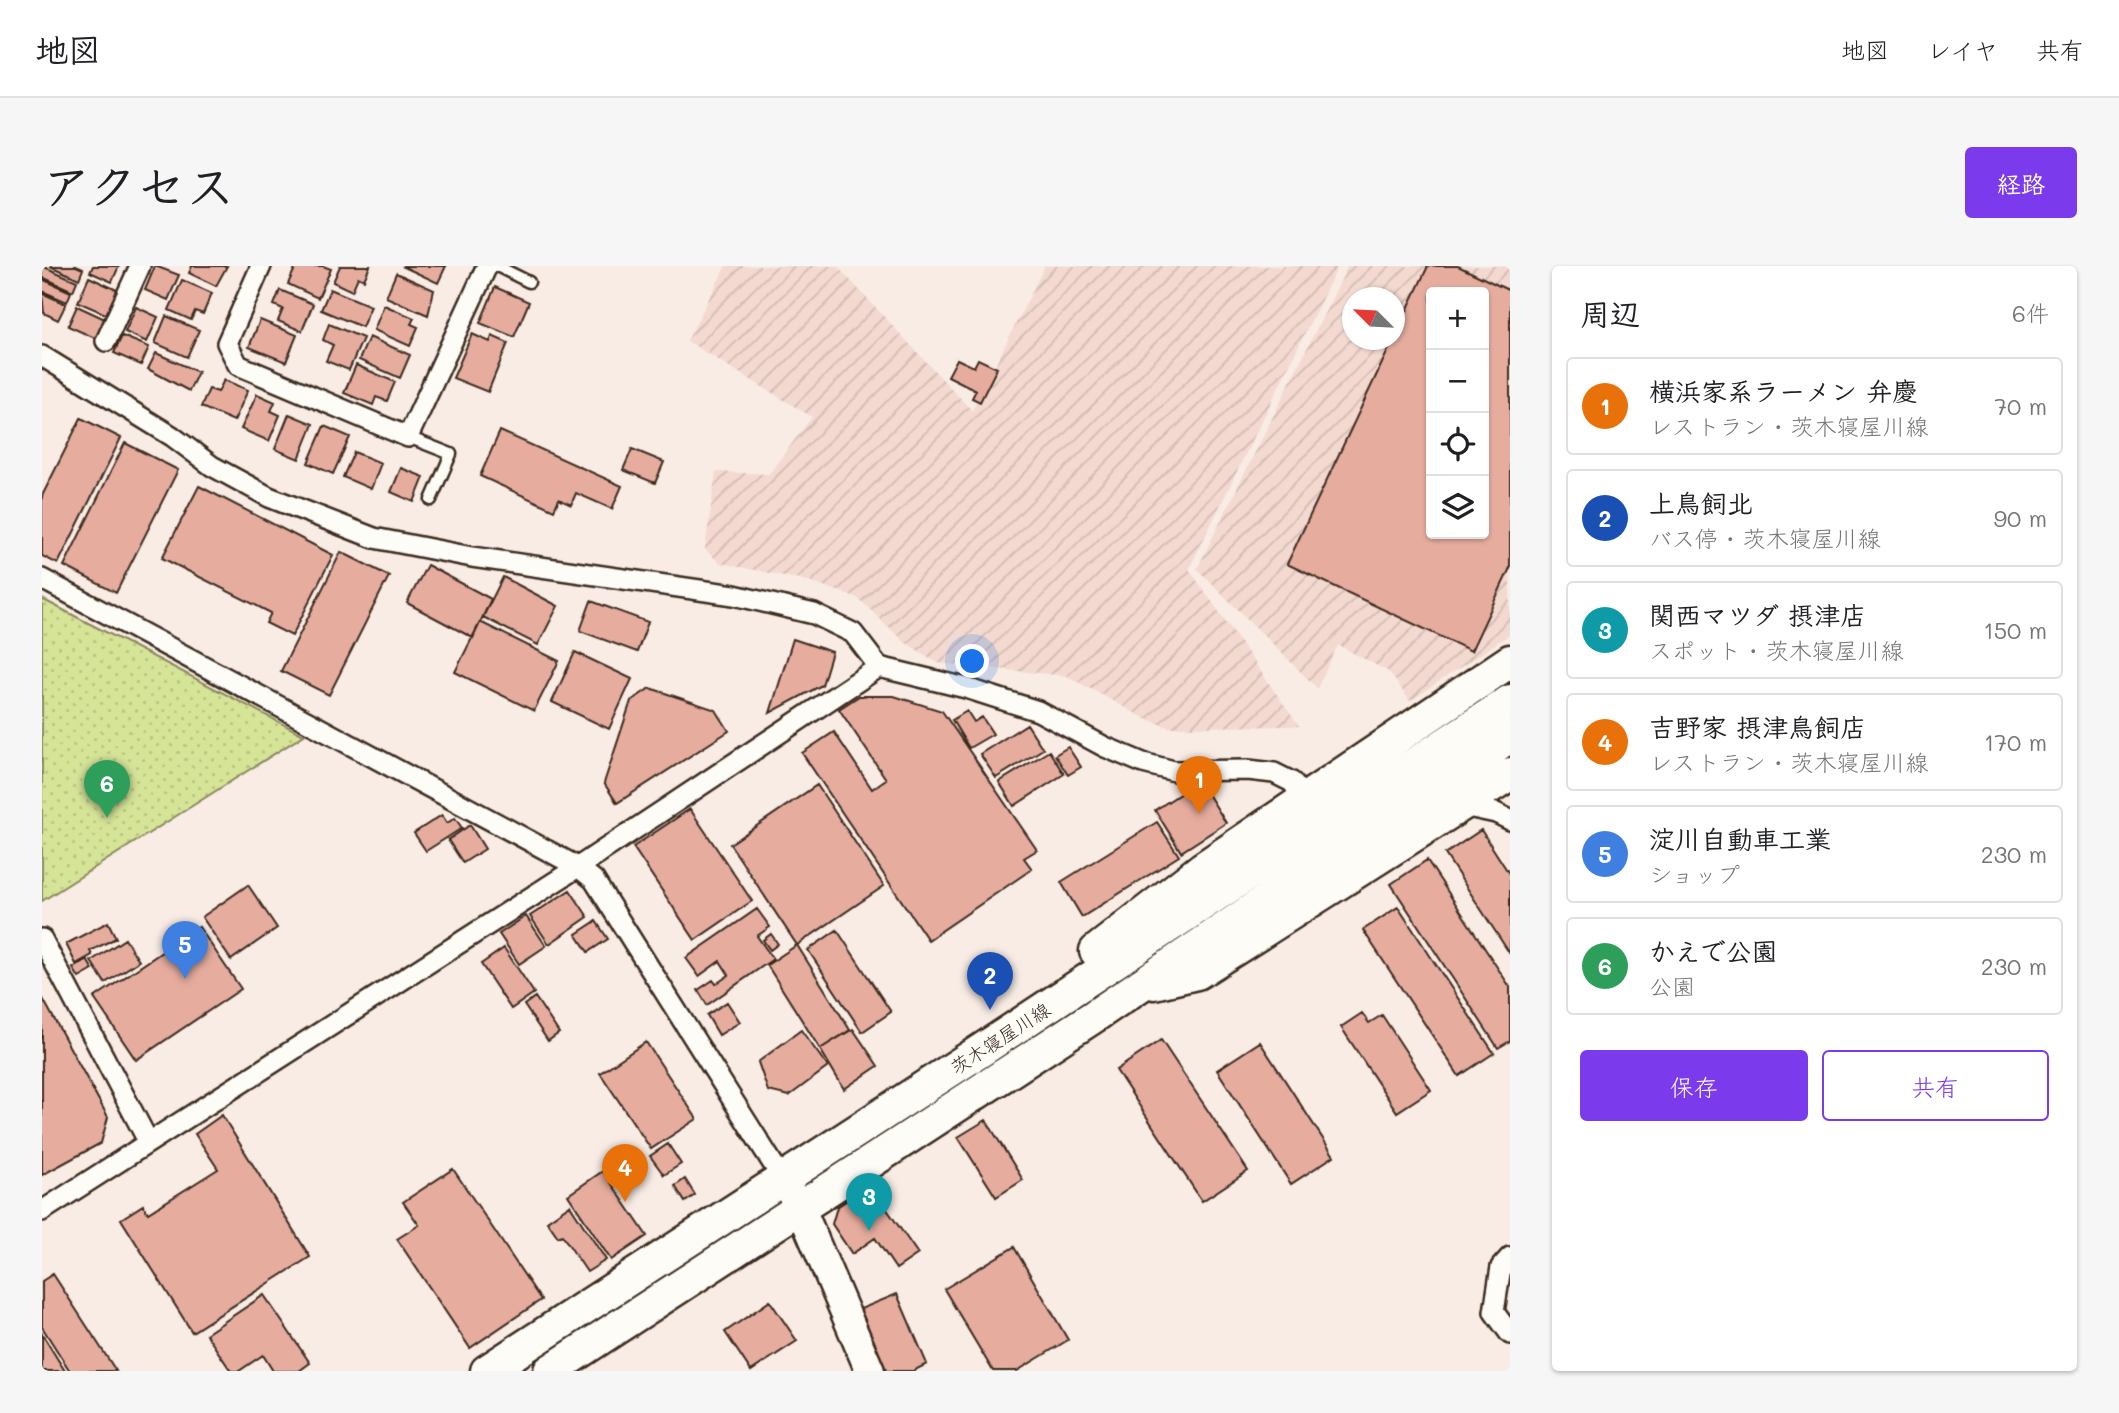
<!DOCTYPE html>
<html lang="ja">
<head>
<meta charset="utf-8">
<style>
  :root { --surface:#fff; --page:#f6f6f6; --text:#202124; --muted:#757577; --line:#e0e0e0; --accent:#7c3aed }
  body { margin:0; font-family:Mali,"Klee One",sans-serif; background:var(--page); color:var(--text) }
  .controls { position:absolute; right:21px; top:21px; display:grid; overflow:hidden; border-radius:7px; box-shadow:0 2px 5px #0004 }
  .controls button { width:63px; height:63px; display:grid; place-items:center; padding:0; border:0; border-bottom:2px solid var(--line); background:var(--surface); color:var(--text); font:35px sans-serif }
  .compass { position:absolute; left:1300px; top:21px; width:63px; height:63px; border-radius:50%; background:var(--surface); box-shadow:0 2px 5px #0004; rotate:294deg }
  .you { position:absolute; left:931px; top:396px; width:24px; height:24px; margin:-18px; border:5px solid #fff; border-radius:50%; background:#1a73e8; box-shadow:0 0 0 10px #1a73e833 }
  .badge { display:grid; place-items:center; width:46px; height:46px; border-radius:50%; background:var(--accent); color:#fff; font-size:23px; font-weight:700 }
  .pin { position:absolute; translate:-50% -58px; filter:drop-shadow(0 2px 4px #0008) }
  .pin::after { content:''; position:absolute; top:37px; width:24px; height:21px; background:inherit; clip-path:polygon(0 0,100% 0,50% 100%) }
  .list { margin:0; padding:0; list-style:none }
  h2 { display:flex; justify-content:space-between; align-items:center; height:91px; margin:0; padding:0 28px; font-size:30px }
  h2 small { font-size:23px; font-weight:400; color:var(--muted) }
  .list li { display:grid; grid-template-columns:46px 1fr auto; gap:21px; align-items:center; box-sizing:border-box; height:98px; margin:0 14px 14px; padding:0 14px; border:2px solid var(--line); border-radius:7px }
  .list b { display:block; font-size:26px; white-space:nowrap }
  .list p { margin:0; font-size:23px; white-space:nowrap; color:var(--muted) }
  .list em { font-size:23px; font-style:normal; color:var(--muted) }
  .actions { display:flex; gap:14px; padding:21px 28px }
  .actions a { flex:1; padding:16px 0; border:2px solid var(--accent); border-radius:7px; text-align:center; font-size:24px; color:var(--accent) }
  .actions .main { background:var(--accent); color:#fff }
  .icon { flex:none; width:38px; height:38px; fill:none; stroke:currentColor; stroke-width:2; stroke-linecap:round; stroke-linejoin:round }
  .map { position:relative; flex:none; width:1468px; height:1105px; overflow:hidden; border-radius:7px }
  header { display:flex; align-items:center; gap:42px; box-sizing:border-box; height:98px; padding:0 35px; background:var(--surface); border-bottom:2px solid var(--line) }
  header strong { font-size:33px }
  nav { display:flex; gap:38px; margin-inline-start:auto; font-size:24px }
  .intro { display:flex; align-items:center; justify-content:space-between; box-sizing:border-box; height:168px; padding:0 42px }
  h1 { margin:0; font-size:49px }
  .button { padding:18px 32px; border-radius:7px; background:var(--accent); color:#fff; font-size:24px; font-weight:700 }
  main { display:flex; gap:42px; padding:0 42px }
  aside { flex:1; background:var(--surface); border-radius:7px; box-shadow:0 2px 5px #0004 }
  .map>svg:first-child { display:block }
  .industrial { fill:url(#industrial-furrows); fill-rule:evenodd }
  .park { fill:url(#park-dots); stroke:#88875a; stroke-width:2 }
  .building { fill:#e6ad9f; stroke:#3b2a1e; stroke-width:2; fill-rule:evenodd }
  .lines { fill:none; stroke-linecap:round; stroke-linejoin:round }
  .lane-casing { stroke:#3b2a1e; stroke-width:15 }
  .street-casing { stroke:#3b2a1e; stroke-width:24 }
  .secondary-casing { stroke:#3b2a1e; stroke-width:33 }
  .primary-casing { stroke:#3b2a1e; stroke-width:37 }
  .lane { stroke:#fdfcf7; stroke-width:10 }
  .street { stroke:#fdfcf7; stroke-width:19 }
  .secondary { stroke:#fdfcf7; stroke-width:28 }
  .primary { stroke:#fdfcf7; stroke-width:32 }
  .labels { text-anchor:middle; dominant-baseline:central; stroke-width:5; stroke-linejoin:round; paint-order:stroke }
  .street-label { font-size:19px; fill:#3b2a1e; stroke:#fdfcf7 }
</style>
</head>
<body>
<header>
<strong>地図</strong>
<nav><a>地図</a><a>レイヤ</a><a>共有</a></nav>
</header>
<div class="intro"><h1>アクセス</h1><a class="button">経路</a></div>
<main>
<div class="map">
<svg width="1468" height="1105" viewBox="0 0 1468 1105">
  <defs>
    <pattern id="industrial-furrows" width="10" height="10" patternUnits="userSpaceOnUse" patternTransform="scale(1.75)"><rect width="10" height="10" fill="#f3d9d0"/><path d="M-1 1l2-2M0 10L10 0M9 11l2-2" fill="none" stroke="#d1bab2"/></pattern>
    <pattern id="park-dots" width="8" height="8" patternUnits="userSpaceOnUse" patternTransform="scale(1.75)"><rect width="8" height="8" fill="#d5e497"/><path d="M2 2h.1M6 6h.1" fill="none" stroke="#b8c482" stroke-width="1.8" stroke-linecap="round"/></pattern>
  </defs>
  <rect width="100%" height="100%" fill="#f8ece5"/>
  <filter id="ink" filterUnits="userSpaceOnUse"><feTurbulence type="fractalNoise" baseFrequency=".0143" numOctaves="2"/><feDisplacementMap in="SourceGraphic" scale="14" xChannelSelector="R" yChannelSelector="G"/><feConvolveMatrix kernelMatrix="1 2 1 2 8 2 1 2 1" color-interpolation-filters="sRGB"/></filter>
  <g filter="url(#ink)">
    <path class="industrial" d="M684 0H795L930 145 1003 0H1296L1147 303 1257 460 1127 461 1102 452 1025 410 896 397 861 375 816 332 767 315 678 297 663 283 674 206 727 208 770 151 645 75Z
      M1306 0H1468V368L1368 435 1347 406 1296 379 1275 422 1155 303ZM1389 26H1442V268H1389ZM1310 32H1352V74H1310Z"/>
    <path class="park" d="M0 333 262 469 0 635Z"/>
    <path class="building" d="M0 0 35 15 31 25 0 11Z
      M8 0H34L41 3 37 13Z
      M51 0H77L70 16 48 6Z
      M113 0 137 9 126 34 103 24Z
      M150 0H185L174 20 147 7Z
      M254 0H281L289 3 276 32 246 18Z
      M298 0H328L322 14 316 11 310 25 291 16Z
      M360 0H404L396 17Z
      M1386 0H1416L1468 25V302L1429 385 1245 298ZM1389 26H1442V268H1389Z
      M354 7 392 24 386 49 344 31Z
      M47 11 77 25 66 49 36 36Z
      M0 13 29 26 25 36 0 25Z
      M140 14 170 27 161 48 153 45 149 54 127 44Z
      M453 21 487 36 472 71 438 57Z
      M288 23 329 40 320 61 279 44Z
      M238 24 271 38 260 65 236 55 241 43 232 39Z
      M0 27 24 38 16 54 2 47Z
      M342 39 372 52 369 58 376 61 368 80 332 64Z
      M35 40 63 53 55 73 26 60Z
      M94 41 116 51 105 76 83 66Z
      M124 50 157 64 145 91 113 77Z
      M218 54 255 69 244 96 207 81Z
      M287 58 321 72 307 104 284 95 291 79 281 74Z
      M430 68 448 76 450 70 466 77 446 126 411 112Z
      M80 70 107 81 99 99 72 87Z
      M327 71 368 89 358 112 317 94Z
      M114 87 156 106 147 125 106 103Z
      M915 93 932 101 936 93 955 102 938 136 930 132 934 124 906 110Z
      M314 99 353 116 345 135 334 131 331 139 302 127Z
      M182 114 206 124 192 155 159 141 167 123 176 126Z
      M215 128 233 136 229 145 238 149 227 175 199 163Z
      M247 148 271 158 257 193 233 183Z
      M39 152 79 172 16 298 0 290V230Z
      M282 160 308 171 291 208 266 197Z
      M458 165 580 220 570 243 534 227 529 239 517 233 512 244 438 210Z
      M83 177 136 204 74 327 22 300Z
      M590 183 622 196 613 217 581 204Z
      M312 186 339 197 329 223 301 211Z
      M359 202 382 211 372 236 349 226Z
      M157 220 291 289 250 370 224 357 229 347 120 292Z
      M299 286 347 310 287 429 239 405Z
      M385 299 449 333 431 372 365 337Z
      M461 311 516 340 496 379 441 351Z
      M549 335 606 356 595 386 538 365Z
      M438 356 517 395 492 445 413 406Z
      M751 373 790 386 780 419 728 447Z
      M533 386 590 413 567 463 510 436Z
      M608 422 674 444 687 465 575 537 562 517 589 435Z
      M817 430H852L900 445 995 584 982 592 990 603 886 674 760 487 792 466 830 523 844 513 797 443Z
      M925 445 932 456 940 451 951 468 927 482 910 454Z
      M985 458 1001 483 954 512 938 488Z
      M1026 481 1039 501 1026 509 1013 489Z
      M1007 485 1022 508 972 540 957 516Z
      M1158 515 1184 557 1139 586 1113 544Z
      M775 519 842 620 755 679 688 578Z
      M648 543 710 635 653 674 591 581Z
      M400 549 405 557 413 552 420 562 384 585 372 567Z
      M1115 556 1137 590 1040 651 1019 616Z
      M428 559 443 583 421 597 406 574Z
      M1439 564 1468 609V688L1403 588Z
      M1385 594 1468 721V775L1456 782 1349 618Z
      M206 619 235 662 189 694 160 651Z
      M528 624 546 651 507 678 488 650Z
      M1356 641 1452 787 1417 810 1321 664Z
      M715 643 728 661 715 670 731 693 665 739 656 724 671 714 674 718 687 709 678 695 657 710 644 692Z
      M484 650 504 680 477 698 457 668Z
      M554 655 566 673 546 686 534 668Z
      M66 656 74 672 48 685 50 689 34 698 24 678Z
      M157 661 199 723 94 794 52 732Z
      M795 664 849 746 820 766 766 684Z
      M729 668 736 678 728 684 721 674Z
      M83 673 97 695 63 717 49 695Z
      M755 679 808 764 778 783 725 699Z
      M462 682 492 727 469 743 439 698Z
      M45 694 51 704 37 712 31 702Z
      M0 731 66 851 59 877 0 909Z
      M493 731 517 767 506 775 482 739Z
      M685 736 698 756 677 769 665 749Z
      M1320 747 1327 757 1340 749 1389 824 1355 846 1299 761Z
      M811 763 836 800 802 823 778 783Z
      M759 764 786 801 747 830 726 825 716 796Z
      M1119 774 1206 905 1160 935 1074 804Z
      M604 776 655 853 609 883 558 807Z
      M1218 776 1292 890 1249 918 1175 804Z
      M180 849 268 991 150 1066 79 953 101 939 106 947 176 903 153 868Z
      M944 854 981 914 954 931 916 871Z
      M626 878 639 898 622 909 608 890Z
      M411 903 499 1034 428 1082 355 973 377 959 361 936Z
      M561 905 605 970 569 994 526 929Z
      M643 913 653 929 643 936 633 920Z
      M828 919 876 988 854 1003 833 972 810 988 790 958 795 941Z
      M528 939 564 994 545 1006 520 969 516 971 505 955Z
      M972 981 1026 1074 975 1105H951L902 1023Z
      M11 1008 74 1105H28L0 1061V1015Z
      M855 1028 885 1098 871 1105H842L816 1044Z
      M222 1029 268 1097 257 1105H231L221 1089 197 1105H189L164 1068Z
      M728 1035 755 1075 709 1105 683 1066Z
      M0 1068 23 1105H0Z"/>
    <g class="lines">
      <g class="lane-casing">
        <path id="lane" d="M455 0 487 16
          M366 171 409 188 389 234"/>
      </g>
      <g class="street-casing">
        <path id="street" d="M219 0 185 77 196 99 366 171 445 0
          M64 75 98 0
          M0 90 130 170 170 200 227 231 332 272 430 291 692 329 772 348 811 367 837 401 924 422 996 445 1063 481 1101 497 1132 505 1206 504 1232 507 1250 516 1262 533
          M0 313 536 601 552 614 740 912
          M1421 540 1454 547 1468 554
          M0 673 106 875
          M0 945 536 601 837 401
          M1468 991 1459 1001 1452 1046 1468 1068"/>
      </g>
      <g class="secondary-casing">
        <path id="secondary" d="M746 922 759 943 828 1105"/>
      </g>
      <g class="primary-casing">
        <path id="primary" d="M1054 685 1161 602 1468 395
          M1112 717 1155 707 1468 508
          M445 1105 935 787 1468 435
          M508 1105 1051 751 1468 470"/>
      </g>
      <use href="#lane" class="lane"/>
      <use href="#street" class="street"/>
      <use href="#secondary" class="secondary"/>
      <use href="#primary" class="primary"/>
    </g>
  </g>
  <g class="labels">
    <g class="street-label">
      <text transform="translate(958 772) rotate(-33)">茨木寝屋川線</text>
    </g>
  </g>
</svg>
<div class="controls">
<button>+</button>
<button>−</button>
<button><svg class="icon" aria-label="locate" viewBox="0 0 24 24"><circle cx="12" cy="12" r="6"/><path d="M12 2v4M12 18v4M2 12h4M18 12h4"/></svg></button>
<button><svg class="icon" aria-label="layers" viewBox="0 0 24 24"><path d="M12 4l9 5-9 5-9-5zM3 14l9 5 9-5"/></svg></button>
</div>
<svg class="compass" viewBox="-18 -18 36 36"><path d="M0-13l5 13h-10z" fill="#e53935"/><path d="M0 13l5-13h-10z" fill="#757577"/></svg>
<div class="you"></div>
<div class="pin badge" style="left:1157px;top:548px;background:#e8710a">1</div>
<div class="pin badge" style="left:948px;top:744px;background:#1a4fb4">2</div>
<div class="pin badge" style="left:827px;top:965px;background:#0f9aa8">3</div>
<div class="pin badge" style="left:583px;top:936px;background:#e8710a">4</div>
<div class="pin badge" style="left:143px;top:713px;background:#3f7fe0">5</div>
<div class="pin badge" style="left:65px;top:552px;background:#2e9e5b">6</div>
</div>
<aside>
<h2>周辺<small>6件</small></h2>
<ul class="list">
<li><span class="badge" style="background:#e8710a">1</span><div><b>横浜家系ラーメン 弁慶</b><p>レストラン · 茨木寝屋川線</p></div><em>70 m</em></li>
<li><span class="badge" style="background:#1a4fb4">2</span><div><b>上鳥飼北</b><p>バス停 · 茨木寝屋川線</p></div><em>90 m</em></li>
<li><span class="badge" style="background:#0f9aa8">3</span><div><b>関西マツダ 摂津店</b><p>スポット · 茨木寝屋川線</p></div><em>150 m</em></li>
<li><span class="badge" style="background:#e8710a">4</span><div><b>吉野家 摂津鳥飼店</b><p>レストラン · 茨木寝屋川線</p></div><em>170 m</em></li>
<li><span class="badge" style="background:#3f7fe0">5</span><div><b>淀川自動車工業</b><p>ショップ</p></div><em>230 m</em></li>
<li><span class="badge" style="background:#2e9e5b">6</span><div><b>かえで公園</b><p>公園</p></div><em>230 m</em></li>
</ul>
<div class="actions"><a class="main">保存</a><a>共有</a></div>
</aside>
</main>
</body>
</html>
